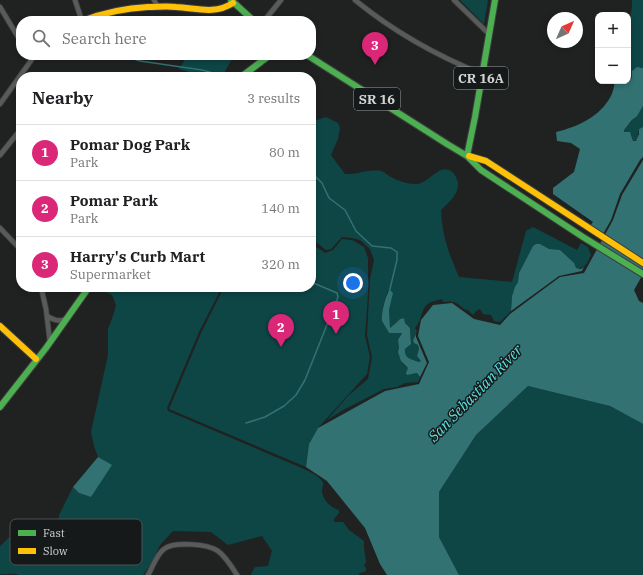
<!DOCTYPE html>
<html lang="en">
<head>
<meta charset="utf-8">
<style>
  :root { --surface:#fff; --page:#f2f2f2; --text:#202124; --muted:#757577; --line:#e0e0e0; --accent:#db2777 }
  body { margin:0; font-family:"IBM Plex Serif",serif; background:var(--page); color:var(--text) }
  .controls { position:absolute; right:12px; top:12px; display:grid; overflow:hidden; border-radius:8px; box-shadow:0 2px 6px #0003 }
  .controls button { width:36px; height:36px; display:grid; place-items:center; padding:0; border:0; border-bottom:1px solid var(--line); background:var(--surface); color:var(--text); font:20px sans-serif }
  .compass { position:absolute; left:547px; top:12px; width:36px; height:36px; border-radius:50%; background:var(--surface); box-shadow:0 2px 6px #0003; rotate:45deg }
  .you { position:absolute; left:353px; top:283px; width:14px; height:14px; margin:-10px; border:3px solid #fff; border-radius:50%; background:#1a73e8; box-shadow:0 0 0 6px #1a73e833 }
  .badge { display:grid; place-items:center; width:26px; height:26px; border-radius:50%; background:var(--accent); color:#fff; font-size:13px; font-weight:700 }
  .pin { position:absolute; translate:-50% -33px; filter:drop-shadow(0 1px 2px #0008) }
  .pin::after { content:''; position:absolute; top:21px; width:14px; height:12px; background:inherit; clip-path:polygon(0 0,100% 0,50% 100%) }
  .list { margin:0; padding:0; list-style:none }
  h2 { display:flex; justify-content:space-between; align-items:center; height:52px; margin:0; padding:0 16px; font-size:17px }
  h2 small { font-size:13px; font-weight:400; color:var(--muted) }
  .list li { display:grid; grid-template-columns:26px 1fr auto; gap:12px; align-items:center; box-sizing:border-box; height:56px; padding:0 16px; border-top:1px solid var(--line) }
  .list b { display:block; font-size:15px; white-space:nowrap }
  .list p { margin:0; font-size:13px; white-space:nowrap; color:var(--muted) }
  .list em { font-size:13px; font-style:normal; color:var(--muted) }
  .icon { flex:none; width:22px; height:22px; fill:none; stroke:currentColor; stroke-width:2; stroke-linecap:round; stroke-linejoin:round }
  .map { position:relative; flex:none; width:643px; height:575px; overflow:hidden }
  .search { position:absolute; background:var(--surface); box-shadow:0 2px 6px #0003; left:16px; top:16px; width:300px; height:44px; display:flex; align-items:center; gap:10px; box-sizing:border-box; padding:0 14px; border-radius:16px; color:var(--muted); font-size:15px }
  .panel { position:absolute; background:var(--surface); box-shadow:0 2px 6px #0003; left:16px; top:72px; width:300px; height:220px; border-radius:16px }
  .map>svg:first-child { display:block }
  .green { fill:#0e4646 }
  .water { fill:#337273 }
  .lines { fill:none; stroke-linecap:round; stroke-linejoin:round }
  .stream { stroke:#337273; stroke-width:1.5 }
  .street-casing { stroke:#3d3f3f; stroke-width:6 }
  .fast-casing { stroke:#3d3f3f; stroke-width:8 }
  .slow-casing { stroke:#3d3f3f; stroke-width:8 }
  .street { stroke:#595a5a; stroke-width:4.5 }
  .fast { stroke:#4caf50; stroke-width:6 }
  .slow { stroke:#ffc107; stroke-width:6 }
  .labels { text-anchor:middle; dominant-baseline:central; stroke-width:3; stroke-linejoin:round; paint-order:stroke }
  .shield { fill:#151919; stroke:#999c9c; stroke-width:1 }
  .shield-label { font-size:13px; font-weight:bold; fill:#d2d4d4 }
  .water-label { font-size:15px; font-style:italic; fill:#59e1e2; stroke:#151919 }
  .key { fill:#151919; stroke:#4e5151; stroke-width:1 }
  .key-label { font-size:11px; fill:#d2d4d4 }
</style>
</head>
<body>
<div class="map">
<svg width="643" height="575" viewBox="0 0 643 575">
  <rect width="100%" height="100%" fill="#202222"/>
  <path class="green" d="M460 0H488L484 24Z
    M632 0H643V68L641 67 632 72V78L628 80V29L632 7Z
    M188 55H234L222 77C207 77 193 73 179 69Z
    M643 106V127L639 129 637 140 633 141 631 134 624 132V130C631 122 637 116 643 106Z
    M326 117 338 123 340 128 338 139 331 155 345 174C357 175 367 169 381 171 385 172 388 176 391 177 398 181 410 185 418 184 429 183 440 162 452 172 455 174 457 179 458 183 459 194 448 203 441 210 442 236 449 254 459 277L512 282 526 231 533 227 577 250 581 243 588 247 591 255C587 263 586 269 576 268L540 244 534 245 519 273 518 282 512 296 511 311 500 322 494 321 491 315 483 314 480 309 476 311 474 314 473 315 468 310 464 309C458 303 453 300 444 302L441 299C437 301 432 301 429 303 420 309 422 321 415 328L417 331 413 340 418 345 419 349 417 355 421 361 419 362C412 359 404 359 405 349 413 345 411 335 410 328L405 323 404 318 400 319 396 323 390 328 389 310 392 297 389 290C385 295 381 315 382 321 384 325 387 329 389 333H402C396 342 401 343 398 350L403 364 408 368 407 375 417 373 420 377 418 382 405 383 397 387 384 389 343 410 327 420 349 395 368 379 372 357 367 335 370 279 374 260 370 249 360 240 352 238 342 237 331 249 326 250 311 238V122Z
    M342 239 352 240 364 247 368 258V294L365 336 370 357 367 374 318 428 309 444 306 467 169 409 201 333 224 287H311V243L325 253 333 250Z
    M103 287H222L199 332 167 408 168 411 304 469C310 472 317 475 321 480 325 483 322 487 322 492 323 500 331 508 339 510V513L334 519V522H343L349 530 364 541V548L366 562 364 566 366 568V571L360 573 358 575H252L251 574 255 567 268 566 272 551 262 536 228 545 211 532 173 531 160 545 151 564 143 575H19C14 572 6 575 0 574V546L15 532 22 535 44 559H51L61 552V541L58 529 59 515 73 487 79 493 91 497 111 466 98 457 94 446 91 432 108 355V329L113 316 116 305 112 295 104 291Z
    M528 386 610 406 643 424V575H459L439 537V492L476 435Z"/>
  <path class="water" d="M637 67 643 68V106L637 116 632 120 624 130V132H630L633 141H636L639 134V129L643 127V157L640 160 620 194 611 220 603 234 590 226 593 222 553 194V188L574 172 580 149 571 143 557 141 556 132C577 127 600 117 611 96 613 92 614 86 615 81H628L632 78V71Z
    M643 160V274L634 290 639 301 643 303V424L610 406 528 386 476 435 439 492V537L459 575H387L380 564 365 528 327 481 306 467 309 444 318 428 385 391 419 384 429 362 418 336 421 320 433 305 452 303 474 319 500 325 510 314 560 277 584 273 613 220 622 195Z
    M536 244H540L549 249 560 250 574 263 576 268 581 269 584 267 582 271 559 276 511 311 512 296 515 287 518 282 519 273 533 246Z
    M390 290 393 293 389 310 390 328 396 323 400 319 404 318 405 323 410 328 411 344 405 349C404 359 412 359 419 362L421 361 417 356 419 349 418 345 414 343 413 340 416 334V337L427 363 420 377 417 373 407 375 406 373 408 368 401 361 398 352 399 347 398 340 402 333H389C387 329 384 325 382 321 381 315 385 295 390 290Z
    M98 457 112 465 91 497 79 493 73 487Z"/>
  <g class="lines">
    <path class="stream" d="M125 56 140 61 202 70 210 72 215 77
      M311 172 322 183 329 198 345 210 356 231 372 246 391 248 397 252V260L389 293
      M246 423 265 417 284 406 296 395 305 380 338 297 337 293 311 282"/>
    <g class="street-casing">
      <path id="street" d="M75 0 82 21
        M154 0 158 7
        M355 0C394 32 435 55 482 74
        M454 0 488 33
        M0 7 21 42
        M264 21 281 0
        M0 104 35 55
        M0 155 21 129
        M0 228 21 250
        M41 287 46 309 50 342
        M47 316C54 320 58 322 66 319
        M148 575C153 567 156 555 164 549 174 541 208 544 218 551 226 557 232 567 237 575"/>
    </g>
    <g class="fast-casing">
      <path id="fast" d="M231 0 254 21
        M307 55 447 144
        M241 77 270 55
        M447 144 467 156 475 117 495 0
        M467 156 481 170 583 237 643 274
        M0 407 46 348 89 287"/>
    </g>
    <g class="slow-casing">
      <path id="slow" d="M82 21C103 13 126 8 148 7 157 7 167 6 176 7 197 8 214 15 233 3
        M469 156 486 161 643 263
        M0 326 36 359"/>
    </g>
    <use href="#street" class="street"/>
    <use href="#fast" class="fast"/>
    <use href="#slow" class="slow"/>
  </g>
  <g class="labels">
    <g class="shield">
      <rect x="454" y="67" width="54" height="22" rx="3"/>
      <rect x="354" y="88" width="46" height="22" rx="3"/>
    </g>
    <g class="shield-label">
      <text x="481" y="78">CR 16A</text>
      <text x="377" y="99">SR 16</text>
    </g>
    <g class="water-label">
      <text transform="translate(475 393) rotate(-46)">San Sebastian River</text>
    </g>
  </g>
  <rect x="10" y="519" width="132" height="46" rx="6" class="key"/>
  <rect x="18" y="530" width="18" height="6" fill="#4caf50"/>
  <rect x="18" y="548" width="18" height="6" fill="#ffc107"/>
  <g class="key-label">
    <text x="43" y="537">Fast</text>
    <text x="43" y="555">Slow</text>
  </g>
</svg>
<div class="controls">
<button>+</button>
<button>−</button>
</div>
<svg class="compass" viewBox="-18 -18 36 36"><path d="M0-13l5 13h-10z" fill="#e53935"/><path d="M0 13l5-13h-10z" fill="#757577"/></svg>
<div class="you"></div>
<div class="pin badge" style="left:336px;top:334px">1</div>
<div class="pin badge" style="left:281px;top:347px">2</div>
<div class="pin badge" style="left:375px;top:65px">3</div>
<div class="search"><svg class="icon" aria-label="search" viewBox="0 0 24 24"><circle cx="10" cy="10" r="6"/><path d="M15 15l6 6"/></svg>Search here</div>
<section class="panel">
<h2>Nearby<small>3 results</small></h2>
<ul class="list">
<li><span class="badge">1</span><div><b>Pomar Dog Park</b><p>Park</p></div><em>80 m</em></li>
<li><span class="badge">2</span><div><b>Pomar Park</b><p>Park</p></div><em>140 m</em></li>
<li><span class="badge">3</span><div><b>Harry's Curb Mart</b><p>Supermarket</p></div><em>320 m</em></li>
</ul>
</section>
</div>
</body>
</html>
